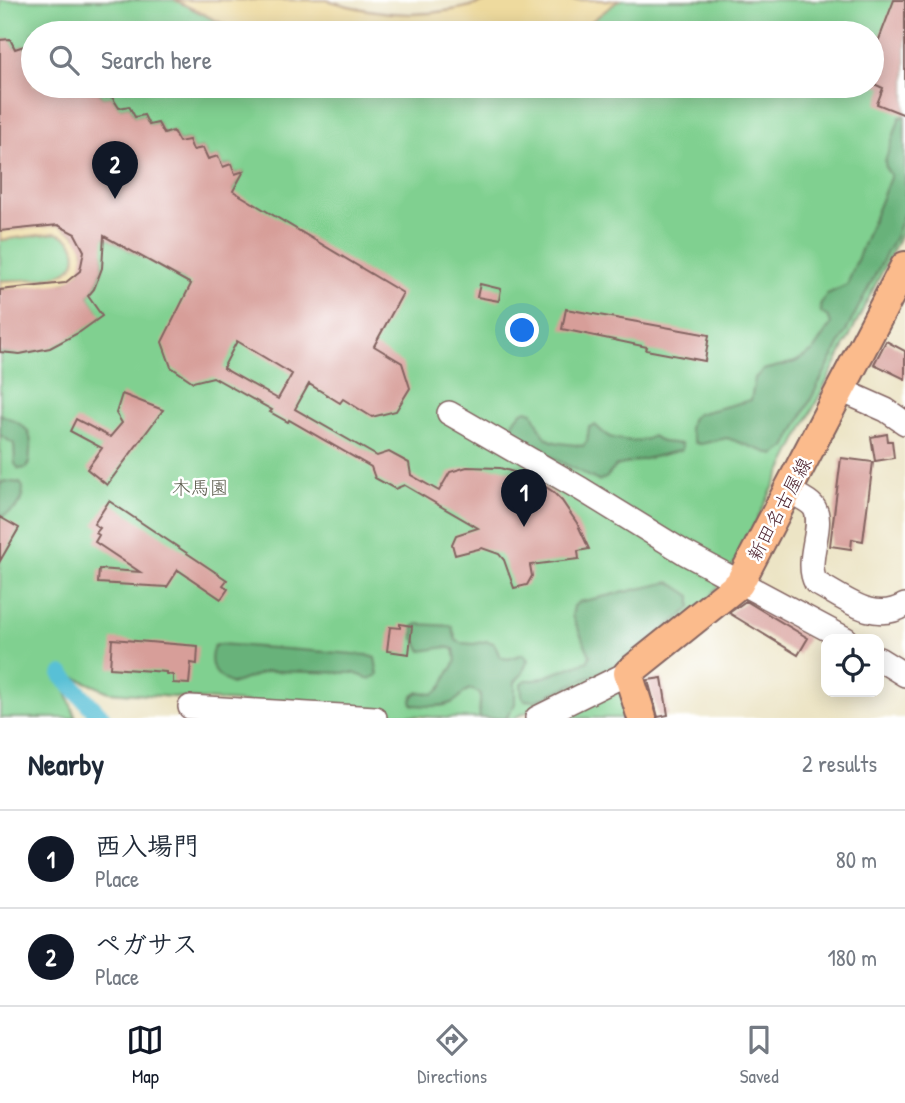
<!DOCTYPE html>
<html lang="en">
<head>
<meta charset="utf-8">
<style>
  :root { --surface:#fff; --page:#f6f6f7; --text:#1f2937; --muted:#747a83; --line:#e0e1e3; --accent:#111827 }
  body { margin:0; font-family:"Patrick Hand","Klee One",sans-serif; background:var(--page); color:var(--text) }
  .controls { position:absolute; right:21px; bottom:21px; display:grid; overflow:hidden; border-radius:14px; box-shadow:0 4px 18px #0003 }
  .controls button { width:63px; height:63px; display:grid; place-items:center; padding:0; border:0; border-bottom:2px solid var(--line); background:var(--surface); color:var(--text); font:35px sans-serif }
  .you { position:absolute; left:523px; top:331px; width:24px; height:24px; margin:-18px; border:5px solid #fff; border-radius:50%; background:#1a73e8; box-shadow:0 0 0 10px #1a73e833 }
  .badge { display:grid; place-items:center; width:46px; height:46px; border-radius:50%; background:var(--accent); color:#fff; font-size:23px; font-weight:700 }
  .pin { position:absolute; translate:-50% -58px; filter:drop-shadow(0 2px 4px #0008) }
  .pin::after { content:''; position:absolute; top:37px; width:24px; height:21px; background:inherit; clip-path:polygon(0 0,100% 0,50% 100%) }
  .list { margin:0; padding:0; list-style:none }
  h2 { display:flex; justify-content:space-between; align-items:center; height:91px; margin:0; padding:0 28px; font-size:30px }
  h2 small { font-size:23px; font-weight:400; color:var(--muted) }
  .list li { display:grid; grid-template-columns:46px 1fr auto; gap:21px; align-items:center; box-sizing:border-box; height:98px; padding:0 28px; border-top:2px solid var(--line) }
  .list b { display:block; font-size:26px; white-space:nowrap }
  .list p { margin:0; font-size:23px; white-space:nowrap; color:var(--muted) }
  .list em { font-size:23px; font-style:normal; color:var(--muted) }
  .icon { flex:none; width:38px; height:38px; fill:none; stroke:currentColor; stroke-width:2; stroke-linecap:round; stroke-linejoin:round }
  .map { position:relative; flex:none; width:905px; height:718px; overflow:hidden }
  .search { position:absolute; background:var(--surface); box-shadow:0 4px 18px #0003; left:21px; right:21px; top:21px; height:77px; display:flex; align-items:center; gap:18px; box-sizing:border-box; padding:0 24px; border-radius:38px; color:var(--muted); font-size:26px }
  .sheet { height:287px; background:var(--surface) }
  nav { display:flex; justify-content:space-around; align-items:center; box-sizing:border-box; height:98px; border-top:2px solid var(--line); background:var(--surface); font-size:19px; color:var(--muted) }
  nav a { display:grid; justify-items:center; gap:4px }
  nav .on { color:var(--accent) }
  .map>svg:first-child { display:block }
  .green { fill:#80d090; stroke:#65785e; stroke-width:2 }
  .forest { fill:#68b27a; stroke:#596852; stroke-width:2 }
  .sand { fill:#eeda9e; stroke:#9c7c64; stroke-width:2 }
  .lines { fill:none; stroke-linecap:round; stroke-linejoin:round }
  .canal { stroke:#59c0d6; stroke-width:18 }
  .building { fill:#d79e99; fill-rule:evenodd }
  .minor-casing { stroke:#836461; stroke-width:26 }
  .major-casing { stroke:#836461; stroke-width:32 }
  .minor { stroke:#fff; stroke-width:23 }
  .major { stroke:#fbbb8c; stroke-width:28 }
  .labels { text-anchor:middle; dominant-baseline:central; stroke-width:5; stroke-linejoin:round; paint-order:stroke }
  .park-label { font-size:19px; fill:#5d5d4e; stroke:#fff }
  .street-label { font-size:19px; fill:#4a1f2b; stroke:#fff }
</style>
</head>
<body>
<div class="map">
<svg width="905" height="718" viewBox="0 0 905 718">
  <rect width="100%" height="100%" fill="#fff"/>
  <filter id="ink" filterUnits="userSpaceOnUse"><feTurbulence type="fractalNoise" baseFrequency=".0143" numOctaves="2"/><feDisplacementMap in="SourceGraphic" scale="14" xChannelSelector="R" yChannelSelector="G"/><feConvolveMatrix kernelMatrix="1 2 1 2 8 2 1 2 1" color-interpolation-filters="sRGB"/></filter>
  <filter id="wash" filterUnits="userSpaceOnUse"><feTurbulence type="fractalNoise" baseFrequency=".00686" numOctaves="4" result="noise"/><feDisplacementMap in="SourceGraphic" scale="28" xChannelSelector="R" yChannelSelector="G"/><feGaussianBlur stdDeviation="1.57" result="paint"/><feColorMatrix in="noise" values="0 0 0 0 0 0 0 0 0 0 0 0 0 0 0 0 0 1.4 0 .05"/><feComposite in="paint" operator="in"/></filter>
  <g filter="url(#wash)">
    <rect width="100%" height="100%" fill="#ece4c5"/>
    <path class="green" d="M0 0H175L241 33H33V55L28 56 24 46 15 49 10 39 0 40Z
      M619 0H905V222L900 236 736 561 710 598 627 665 514 718H445L109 692 65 673 60 677 76 718H0V352C40 358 70 339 101 316L88 296C105 277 106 255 97 232L186 281 243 172 235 174 231 164 223 167 218 157 208 159 203 148 193 150 189 140 179 142 173 131 164 134 158 123 149 125 144 115 135 117 129 106 119 108 112 97 102 98 96 88 88 90 85 86H872V33H576Z
      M55 233C64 235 72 239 75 249 84 284 21 279 0 281V240Z
      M620 686 639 718H547Z"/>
    <path class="forest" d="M905 116V209L896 235 786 447 774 455 727 438 701 444 695 443 689 429 691 419 697 414 751 400 755 378 763 370 795 362 813 351 831 324 829 318 821 312 820 305 827 294 847 285 891 175 886 169 885 161 900 117Z
      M527 410 533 412C546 446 548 441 583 446L587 441 589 427 595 425C600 429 606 437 613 438 624 441 644 443 652 436L663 442 682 444V450L616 466 606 478 598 481 537 450 511 432C511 424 519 412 527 410Z
      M0 414C18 422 35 428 30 451 29 458 31 461 27 468L19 469 15 464 14 444 0 435Z
      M4 481 20 483 23 487C23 505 15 511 0 517V485Z
      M670 582 691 596V608L622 663 534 701 525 700 522 696 521 684 526 680H536L588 661 590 655 572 616 574 606 579 602Z
      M417 624 452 626 456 640 461 643 474 644 487 641 494 643 500 657 508 659 523 654 528 660 522 674 515 682V704L506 718H480C478 709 481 703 480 693L470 689C462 692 460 699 453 702 441 708 426 706 413 705L411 702 413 696 419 692 433 694C443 688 442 686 447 676 454 663 458 666 454 649L446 647 422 651 414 638V627Z
      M219 644 367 655 375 658 378 675 370 679 354 673 268 671 232 684C215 676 206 665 214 646Z"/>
    <path class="sand" d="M175 0H327C384 18 435 19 491 0H619L576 33H241Z
      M58 225C72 232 85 238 84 256 82 295 27 288 0 290V281C21 279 84 284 75 249 72 239 64 235 55 233L0 240V231Z"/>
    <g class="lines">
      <path class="canal" d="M62 675 102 718"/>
    </g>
    <g id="blocks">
      <path class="building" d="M894 0H905V115L877 104 883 88 872 83V58Z
        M10 39 15 49 24 46 28 56 33 55V86H85L88 90 96 88 102 98 112 97 119 108 129 106 135 117 144 115 149 125 158 123 164 134 173 131 179 142 189 140 193 150 203 148 208 159 218 156 223 167 231 164 235 174 244 171 233 191 403 293 374 346 402 363 410 388 396 411 372 417 343 399 340 403 309 384 295 409 377 456 389 452 409 463 411 475 439 491 450 472 467 467 500 468 530 477 552 491 562 501 577 523 589 549 578 551 579 559 530 565 532 576 527 585 514 588 504 560 499 554 482 548 455 555 452 544 456 535 478 528 404 485 395 489 375 478 371 467 289 420 288 422 270 412 272 410 213 377 193 382 171 367 162 342 191 284 104 236 102 268 94 289 88 296 102 316 80 332 50 348 20 354 0 352V290L65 283 80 271 84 251 75 234 58 225 0 231V40ZM237 341 292 374 278 399 223 368Z
        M480 284 501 289 499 301 477 297Z
        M566 309 709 335 705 361 646 350 647 347 562 329Z
        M886 341 905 351V379L874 364Z
        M122 394 163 410 107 485 87 469 102 448 70 431 76 419 110 437 122 423 116 413Z
        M887 434 888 441H892L894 458 875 461 871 437Z
        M841 458 873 462 863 541 852 539 851 549 830 546Z
        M109 501 227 580 223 585 228 589 221 599 178 570 167 587 98 583 99 569 140 572 95 542 99 535 96 533 100 528 94 524Z
        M0 517 19 528 0 561Z
        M746 601 808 638 798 655 729 613Z
        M400 624 412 626 409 654 387 651 390 627 400 628Z
        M112 639 198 646 197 664 191 663 189 684 173 683V675L166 674V672L110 668Z
        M662 678 668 715 658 717 648 680Z"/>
    </g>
  </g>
  <g filter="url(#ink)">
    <use href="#blocks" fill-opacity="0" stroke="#836461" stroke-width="2"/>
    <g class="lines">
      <g class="minor-casing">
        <path id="minor" d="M841 390 886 410 905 423
          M449 413 581 489 685 553 846 639
          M789 491C796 495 808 500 813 506 827 523 803 560 816 583 845 598 873 624 905 605
          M879 659 905 675
          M190 707 375 718
          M537 718 628 673"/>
      </g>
      <g class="major-casing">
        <path id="major" d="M642 718 628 673 739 584 905 266"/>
      </g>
      <use href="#minor" class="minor"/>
      <use href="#major" class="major"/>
    </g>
  </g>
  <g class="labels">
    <g class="park-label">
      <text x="200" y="487">木馬園</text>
    </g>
    <g class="street-label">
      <text transform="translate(779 509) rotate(-62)">新田名古屋線</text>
    </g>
  </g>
</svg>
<div class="controls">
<button><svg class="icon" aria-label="locate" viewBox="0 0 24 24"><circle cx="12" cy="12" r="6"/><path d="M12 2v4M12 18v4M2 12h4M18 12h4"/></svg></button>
</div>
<div class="you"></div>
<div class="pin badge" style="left:524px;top:527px">1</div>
<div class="pin badge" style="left:115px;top:199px">2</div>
<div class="search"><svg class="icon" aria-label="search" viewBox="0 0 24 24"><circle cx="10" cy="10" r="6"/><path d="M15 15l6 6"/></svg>Search here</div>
</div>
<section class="sheet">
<h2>Nearby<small>2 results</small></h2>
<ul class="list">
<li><span class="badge">1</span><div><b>西入場門</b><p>Place</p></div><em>80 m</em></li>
<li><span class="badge">2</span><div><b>ペガサス</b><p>Place</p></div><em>180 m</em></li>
</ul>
</section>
<nav>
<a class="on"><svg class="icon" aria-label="map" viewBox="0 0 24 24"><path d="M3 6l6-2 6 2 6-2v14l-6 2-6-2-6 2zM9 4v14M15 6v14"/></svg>Map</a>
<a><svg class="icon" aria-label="directions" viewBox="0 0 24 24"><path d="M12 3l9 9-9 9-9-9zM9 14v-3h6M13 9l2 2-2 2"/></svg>Directions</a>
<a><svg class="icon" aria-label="saved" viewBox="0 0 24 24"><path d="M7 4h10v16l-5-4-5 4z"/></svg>Saved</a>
</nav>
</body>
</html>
